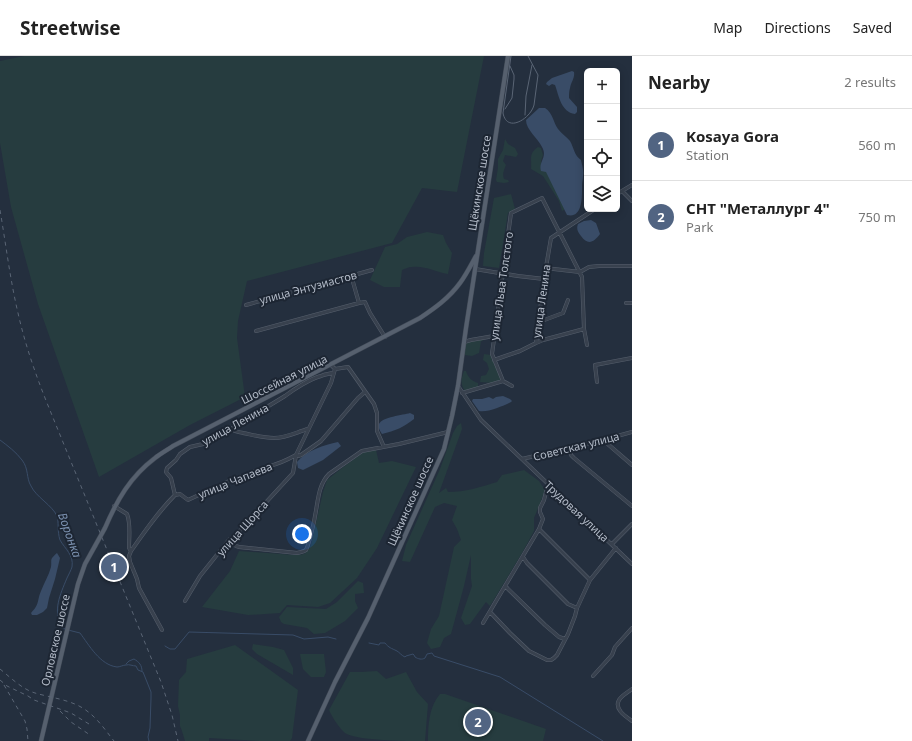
<!DOCTYPE html>
<html lang="en">
<head>
<meta charset="utf-8">
<style>
  :root { --surface:#fff; --page:#f6f6f6; --text:#222; --muted:#767676; --line:#e0e0e0; --accent:#516482 }
  body { margin:0; font-family:"Noto Sans",sans-serif; background:var(--page); color:var(--text) }
  .controls { position:absolute; right:12px; top:12px; display:grid; overflow:hidden; border-radius:6px; box-shadow:0 2px 10px #0003 }
  .controls button { width:36px; height:36px; display:grid; place-items:center; padding:0; border:0; border-bottom:1px solid var(--line); background:var(--surface); color:var(--text); font:20px sans-serif }
  .you { position:absolute; left:302px; top:478px; width:14px; height:14px; margin:-10px; border:3px solid #fff; border-radius:50%; background:#1a73e8; box-shadow:0 0 0 6px #1a73e833 }
  .badge { display:grid; place-items:center; width:26px; height:26px; border-radius:50%; background:var(--accent); color:#fff; font-size:13px; font-weight:700 }
  .pin { position:absolute; translate:-50% -50%; border:2px solid #fff; box-shadow:0 1px 4px #0006 }
  .list { margin:0; padding:0; list-style:none }
  h2 { display:flex; justify-content:space-between; align-items:center; height:52px; margin:0; padding:0 16px; font-size:17px }
  h2 small { font-size:13px; font-weight:400; color:var(--muted) }
  .list li { display:grid; grid-template-columns:26px 1fr auto; gap:12px; align-items:center; box-sizing:border-box; height:72px; padding:0 16px; border-top:1px solid var(--line) }
  .list b { display:block; font-size:15px; white-space:nowrap }
  .list p { margin:0; font-size:13px; white-space:nowrap; color:var(--muted) }
  .list em { font-size:13px; font-style:normal; color:var(--muted) }
  .icon { flex:none; width:22px; height:22px; fill:none; stroke:currentColor; stroke-width:2; stroke-linecap:round; stroke-linejoin:round }
  .map { position:relative; flex:none; width:632px; height:685px; overflow:hidden }
  header { display:flex; align-items:center; gap:24px; box-sizing:border-box; height:56px; padding:0 20px; background:var(--surface); border-bottom:1px solid var(--line) }
  header strong { font-size:19px }
  nav { display:flex; gap:22px; margin-inline-start:auto; font-size:14px }
  main { display:flex }
  aside { flex:1; background:var(--surface) }
  .map>svg:first-child { display:block }
  .green { fill:#263c3f }
  .water { fill:#394c67 }
  .lines { fill:none; stroke-linecap:round; stroke-linejoin:round }
  .stream { stroke:#394c67; stroke-width:1 }
  .minor-casing { stroke:#565f6c; stroke-width:4 }
  .major-casing { stroke:#414a57; stroke-width:5 }
  .minor { stroke:#38414e; stroke-width:3 }
  .major { stroke:#56606e; stroke-width:4 }
  .tram { stroke:#5a6575; stroke-width:1 }
  .rail { stroke:#5a6575; stroke-width:1; stroke-dasharray:4 4; stroke-linecap:butt }
  .major-bridge-casing { stroke:#414a57; stroke-width:5; stroke-linecap:butt }
  .major-bridge { stroke:#56606e; stroke-width:4 }
  .labels { text-anchor:middle; dominant-baseline:central; stroke-width:4; stroke-linejoin:round; paint-order:stroke }
  .street-label { font-size:11px; fill:#b4bcc9; stroke:#1d2633 }
  .water-label { font-size:12px; font-style:italic; fill:#7c92b1; stroke:#1d2633 }
</style>
</head>
<body>
<header>
<strong>Streetwise</strong>
<nav><a>Map</a><a>Directions</a><a>Saved</a></nav>
</header>
<main>
<div class="map">
<svg width="632" height="685" viewBox="0 0 632 685">
  <rect width="100%" height="100%" fill="#242f3e"/>
  <path class="green" d="M24 0H484L457 136 422 132 392 187 247 225 238 265 237 282 245 341 190 369 99 421 38 248 11 151 0 87V5Z
    M505 83 508 88 515 92 518 98 516 101 505 99 503 105 506 109C504 114 502 118 504 123L508 124 509 126 504 127 497 126 496 124 498 112V103L503 94Z
    M538 91 541 92 543 99 541 105 542 109 546 111 565 153 562 155 559 145 543 120 531 113C532 103 528 98 538 91Z
    M511 138 515 153 508 157 499 212 483 210 484 197 494 142Z
    M427 176 443 179 446 187 452 197 448 218C436 216 424 209 412 211 408 211 405 213 402 214L400 231H384L370 224 385 191 397 188 407 181Z
    M482 283 483 285H481L479 297 472 300 465 299C463 284 470 285 482 283Z
    M484 298 491 299 502 324 493 327 480 326 481 320 486 319 489 313 487 307 483 304Z
    M464 315H466C468 322 472 325 478 327V331L465 335C460 328 461 323 464 315Z
    M461 367 462 373 439 437 446 432 448 436C465 436 481 431 497 426L502 419 524 414 539 425 545 434 539 450 534 462V475L522 497 490 550 486 546 470 568 465 569 461 562 472 530 471 523V499L464 530 451 578 444 582 440 591 431 593 427 587 431 573 439 560 454 491 461 484 457 473 452 464 457 450 444 447 435 451 410 506 402 505 406 489 440 413 453 377 457 370Z
    M376 394 379 407 392 405 416 411 377 492 357 522 330 547 318 551 287 549 280 557 248 559 202 551 230 515 239 495 294 499C304 499 307 498 311 489L323 436 327 424 342 412 364 396Z
    M358 525 363 527 364 537 355 538V545L358 552 345 565 325 577 314 578 307 572 284 568 281 566 279 561 287 551 326 553 337 546Z
    M253 588 273 591 284 594 293 612V619L257 598 252 593Z
    M235 589 298 634 292 682 290 685H260L209 682V685H185L182 675 180 670V659L178 650 179 624 186 616 187 603Z
    M300 598H324L326 616 324 621H311L303 613Z
    M377 615 386 623 406 616 417 636 428 648 425 685C406 685 359 685 345 677 339 672 332 661 329 654L350 616H361Z
    M440 638H445L546 673 543 685H428C428 669 429 651 440 638Z"/>
  <path class="water" d="M572 15 574 16C575 22 571 26 570 32 569 35 569 39 569 42L577 51V56L575 58C561 56 559 40 555 29L552 28 549 30 546 28 547 26 552 22Z
    M539 52H545C553 57 553 66 558 73 562 78 567 81 570 85 574 92 574 99 581 104 582 109 584 115 583 120 583 123 582 126 582 130 582 140 583 163 567 159L547 118 546 116 541 115C538 106 548 101 542 91 538 82 526 74 526 64Z
    M591 164 596 167 600 178C594 186 588 190 581 180 578 176 576 173 578 168L584 165Z
    M503 340 510 343 512 345 511 346C503 350 487 357 479 355L472 345 473 343H482L489 341 493 343 496 341Z
    M410 357 414 359V363C404 371 395 375 382 378 380 375 378 372 379 368 382 361 403 359 410 357Z
    M338 386 341 390 323 404 303 414 298 412 297 406C307 394 324 389 338 386Z
    M57 497 60 502 55 523 49 542 47 552 43 556 37 559H32L31 557C40 548 37 544 41 535 44 527 49 519 51 511 52 503 49 504 57 497Z"/>
  <g class="lines">
    <path class="stream" d="M0 384C8 390 16 396 22 404 29 413 26 422 31 430 36 441 52 449 57 460 59 466 57 475 60 484 65 493 74 499 72 511 71 514 69 518 67 522 60 539 53 553 61 571L65 573
      M68 574 80 577C89 589 100 609 117 611 120 611 123 609 126 609 129 608 133 610 136 610L138 614 143 616 151 636V642L150 672 148 681 149 685
      M369 587 379 589 380 587H385C389 592 391 592 397 595 399 596 402 600 405 601L406 600 413 598 414 599 415 601C418 603 422 604 425 602L427 598 432 597 434 600 500 621 603 685
      M165 590 170 593H175L189 576 293 579 304 583 328 581 336 583
      M126 608 129 605 134 603C139 606 142 609 142 615"/>
    <g class="minor-casing">
      <path id="minor" d="M622 135 632 145
        M617 138 632 129
        M545 212 580 216
        M475 213 518 220 544 223
        M580 216 589 211 599 210H632
        M351 219 359 247
        M626 247H632
        M246 249 372 214
        M539 266 563 257 568 244
        M256 275 359 247 365 246 370 257 385 281
        M464 286 471 284 494 280
        M536 287 543 284 584 273
        M494 304 520 295 536 287 544 223 551 182 595 153
        M335 313 348 311 374 348 377 357V375L384 391
        M597 326 595 309 632 302
        M458 330 481 364 632 508
        M512 330 503 325 492 298 511 157 542 142 582 221 584 273 587 289
        M462 337 503 325
        M231 373C235 376 239 376 243 377 253 379 264 382 274 382 286 382 297 376 308 373
        M603 384 632 409
        M569 391 571 399 574 402 632 450
        M522 403 603 384 632 376
        M175 439 171 422 166 416 167 412 176 404 180 398 190 391 203 388 213 381 231 373 285 340C294 333 310 323 321 320 325 318 329 318 333 317
        M114 450 127 458C131 468 129 480 129 492L131 495 129 500 130 506 137 523 139 532 162 574
        M539 473 590 524
        M230 483C233 488 234 490 239 491L297 497C300 496 304 496 306 494 308 490 309 485 310 482 312 474 314 467 315 460 318 446 318 429 329 418L362 395 399 388 448 376
        M612 488 632 468
        M131 495C145 475 158 456 175 439L180 438 188 444 229 425 269 410C279 408 287 404 296 399L298 400 301 399 321 385 358 342 365 336
        M523 501 527 507 568 548 577 552
        M505 530 545 569 559 581 565 583
        M185 545 200 520 228 485 234 481 293 417 296 399 331 327 335 313 331 309
        M490 556 510 577 529 595 547 604H551L554 602 557 599 568 578 575 560 577 552 590 524 616 492
        M483 567 539 473 543 463 540 456V452L544 444 548 428
        M593 620 612 599 615 591 632 572
        M632 633C628 636 621 640 619 644 614 653 625 660 632 665"/>
    </g>
    <g class="major-casing">
      <path id="major" d="M105 472C117 444 130 421 155 402 160 398 167 394 173 390L420 262C435 252 449 242 460 227 466 219 471 209 476 200
        M41 685 78 528 85 508 95 490
        M308 685 335 626 368 562 444 393 452 360 458 330 466 272 508 0"/>
    </g>
    <use href="#minor" class="minor"/>
    <use href="#major" class="major"/>
    <path class="tram" d="M511 0 503 57C507 78 531 62 534 49L538 19 528 0
      M505 53 512 42 514 23V19L510 10
      M525 59 526 40 532 9"/>
    <path class="rail" d="M0 154C6 189 10 223 18 257 25 288 35 317 47 347L161 626 172 659 178 685
      M0 613C11 622 22 633 35 637 52 642 73 644 87 655 98 663 106 675 114 685
      M0 624 7 630 28 640 34 644 71 657 89 668
      M4 629 25 665 27 673 28 685
      M60 655 71 666 90 679"/>
    <g class="major-bridge-casing">
      <path id="major-bridge" d="M95 490 105 472"/>
    </g>
    <use href="#major-bridge" class="major-bridge"/>
  </g>
  <g class="labels">
    <g class="street-label">
      <text transform="translate(479 127) rotate(-81)">Щёкинское шоссе</text>
      <text transform="translate(501 230) rotate(-82)">улица Льва Толстого</text>
      <text transform="translate(308 231) rotate(-15)">улица Энтузиастов</text>
      <text transform="translate(541 245) rotate(-82)">улица Ленина</text>
      <text transform="translate(284 323) rotate(-27)">Шоссейная улица</text>
      <text transform="translate(235 368) rotate(-29)">улица Ленина</text>
      <text transform="translate(576 390) rotate(-14)">Советская улица</text>
      <text transform="translate(235 424) rotate(-22)">улица Чапаева</text>
      <text transform="translate(410 445) rotate(-66)">Щёкинское шоссе</text>
      <text transform="translate(577 455) rotate(43)">Трудовая улица</text>
      <text transform="translate(242 472) rotate(-48)">улица Щорса</text>
      <text transform="translate(55 584) rotate(-77)">Орловское шоссе</text>
    </g>
    <g class="water-label">
      <text transform="translate(70 479) rotate(70)">Воронка</text>
    </g>
  </g>
</svg>
<div class="controls">
<button>+</button>
<button>−</button>
<button><svg class="icon" aria-label="locate" viewBox="0 0 24 24"><circle cx="12" cy="12" r="6"/><path d="M12 2v4M12 18v4M2 12h4M18 12h4"/></svg></button>
<button><svg class="icon" aria-label="layers" viewBox="0 0 24 24"><path d="M12 4l9 5-9 5-9-5zM3 14l9 5 9-5"/></svg></button>
</div>
<div class="you"></div>
<div class="pin badge" style="left:114px;top:511px">1</div>
<div class="pin badge" style="left:478px;top:666px">2</div>
</div>
<aside>
<h2>Nearby<small>2 results</small></h2>
<ul class="list">
<li><span class="badge">1</span><div><b>Kosaya Gora</b><p>Station</p></div><em>560 m</em></li>
<li><span class="badge">2</span><div><b>СНТ &quot;Металлург 4&quot;</b><p>Park</p></div><em>750 m</em></li>
</ul>
</aside>
</main>
</body>
</html>
